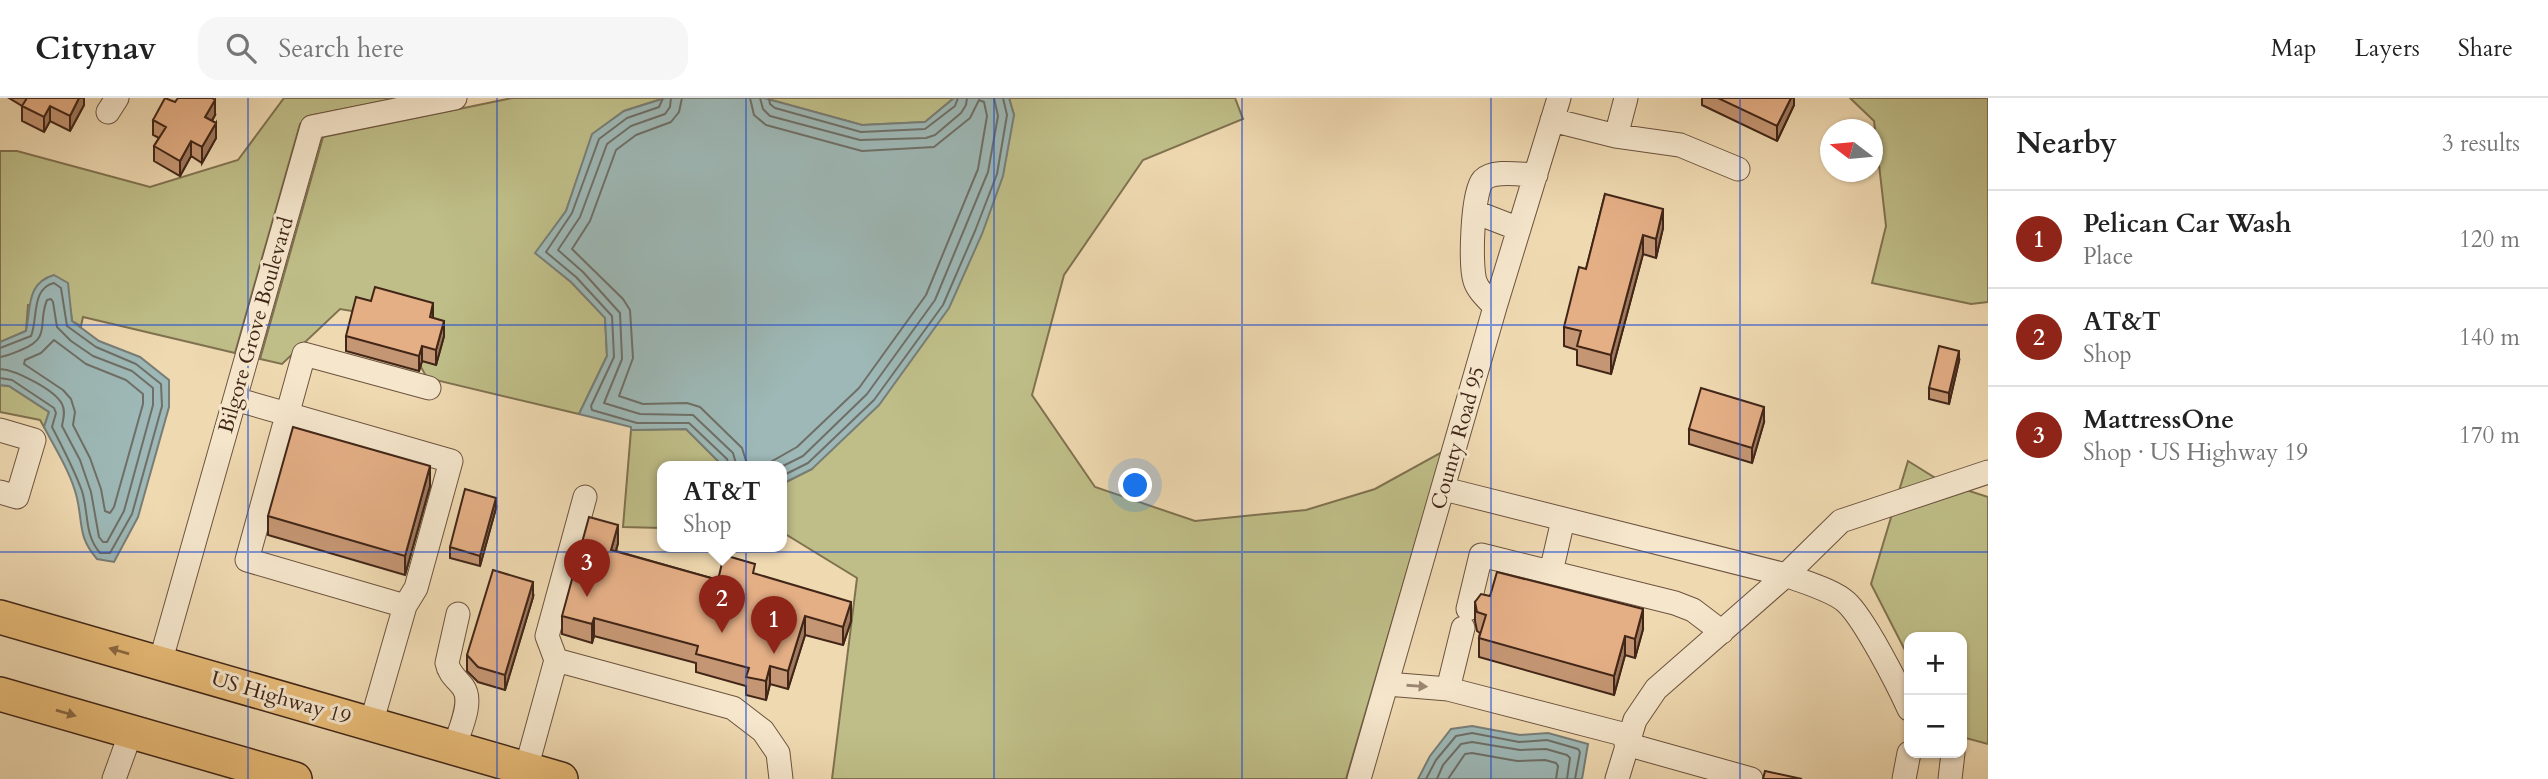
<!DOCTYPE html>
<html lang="en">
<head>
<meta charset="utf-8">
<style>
  :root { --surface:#fff; --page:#f6f6f6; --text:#222; --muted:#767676; --line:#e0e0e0; --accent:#8f2418 }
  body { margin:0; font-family:Cardo,serif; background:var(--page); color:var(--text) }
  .controls { position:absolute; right:21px; bottom:21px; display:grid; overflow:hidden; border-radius:14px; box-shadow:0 2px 5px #0004 }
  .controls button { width:63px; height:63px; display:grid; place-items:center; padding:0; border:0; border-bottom:2px solid var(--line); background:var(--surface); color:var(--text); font:35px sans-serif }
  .compass { position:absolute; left:1820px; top:21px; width:63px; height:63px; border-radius:50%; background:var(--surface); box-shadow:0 2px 5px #0004; rotate:286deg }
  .you { position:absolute; left:1136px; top:388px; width:24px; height:24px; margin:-18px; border:5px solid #fff; border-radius:50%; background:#1a73e8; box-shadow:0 0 0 10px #1a73e833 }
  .badge { display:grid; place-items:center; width:46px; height:46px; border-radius:50%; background:var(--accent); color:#fff; font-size:23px; font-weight:700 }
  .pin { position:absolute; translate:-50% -58px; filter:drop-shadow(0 2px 4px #0008) }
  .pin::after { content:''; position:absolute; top:37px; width:24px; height:21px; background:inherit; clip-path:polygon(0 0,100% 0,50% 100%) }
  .popup { position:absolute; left:657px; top:363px; width:130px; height:91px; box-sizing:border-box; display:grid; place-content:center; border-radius:14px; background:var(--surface); filter:drop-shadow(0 2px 5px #0005); font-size:23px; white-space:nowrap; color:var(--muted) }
  .popup b { font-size:26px; color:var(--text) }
  .popup::after { content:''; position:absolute; left:50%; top:100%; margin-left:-14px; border:14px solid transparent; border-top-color:var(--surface) }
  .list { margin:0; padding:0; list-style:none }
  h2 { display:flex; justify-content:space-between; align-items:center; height:91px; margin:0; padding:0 28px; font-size:30px }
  h2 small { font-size:23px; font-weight:400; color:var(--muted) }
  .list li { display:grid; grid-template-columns:46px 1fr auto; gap:21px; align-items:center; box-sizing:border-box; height:98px; padding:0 28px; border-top:2px solid var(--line) }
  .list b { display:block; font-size:26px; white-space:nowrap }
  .list p { margin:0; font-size:23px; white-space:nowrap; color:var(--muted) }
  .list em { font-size:23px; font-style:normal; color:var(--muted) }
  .icon { flex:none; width:38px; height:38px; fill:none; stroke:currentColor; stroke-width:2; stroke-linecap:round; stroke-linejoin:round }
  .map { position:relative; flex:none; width:1988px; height:681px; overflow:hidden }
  header { display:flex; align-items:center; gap:42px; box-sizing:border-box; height:98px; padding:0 35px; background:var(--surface); border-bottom:2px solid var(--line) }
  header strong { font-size:33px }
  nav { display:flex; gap:38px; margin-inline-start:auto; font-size:24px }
  .search { width:490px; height:63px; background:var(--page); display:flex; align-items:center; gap:18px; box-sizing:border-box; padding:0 24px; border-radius:21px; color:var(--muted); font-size:26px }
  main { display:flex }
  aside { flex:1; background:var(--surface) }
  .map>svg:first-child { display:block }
  .green { fill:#bfbe88; stroke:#807250; stroke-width:2 }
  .water { fill:#9db8b6; stroke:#787e77; stroke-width:2 }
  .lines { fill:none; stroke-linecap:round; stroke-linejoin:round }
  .shore { stroke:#6f6f67; stroke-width:2 }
  .minor-casing { stroke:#6c533e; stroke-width:25 }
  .highway-casing { stroke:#412618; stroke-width:36 }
  .minor { stroke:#f5e6cc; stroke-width:23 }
  .highway { stroke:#e8bc78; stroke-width:33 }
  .wall { fill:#c59673; stroke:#412618; stroke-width:2 }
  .shaded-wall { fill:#a07a5e; stroke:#412618; stroke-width:2 }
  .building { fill:#e5af86; stroke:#412618; stroke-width:2 }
  .oneway { fill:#8c6a43 }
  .oneway2 { fill:#9b8672 }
  .grid { fill:none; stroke:#1d4ed8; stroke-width:2; stroke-opacity:0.55 }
  .labels { text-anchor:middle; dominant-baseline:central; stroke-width:6; stroke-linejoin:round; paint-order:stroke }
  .street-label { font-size:21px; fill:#412618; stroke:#f5e6cc }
</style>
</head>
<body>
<header>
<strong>Citynav</strong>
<div class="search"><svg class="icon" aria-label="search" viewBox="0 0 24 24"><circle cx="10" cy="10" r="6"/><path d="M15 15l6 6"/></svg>Search here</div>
<nav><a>Map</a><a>Layers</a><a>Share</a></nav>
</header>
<main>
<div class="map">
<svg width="1988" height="681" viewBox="0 0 1988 681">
  <rect width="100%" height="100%" fill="#efd9b1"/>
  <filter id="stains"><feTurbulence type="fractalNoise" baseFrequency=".00286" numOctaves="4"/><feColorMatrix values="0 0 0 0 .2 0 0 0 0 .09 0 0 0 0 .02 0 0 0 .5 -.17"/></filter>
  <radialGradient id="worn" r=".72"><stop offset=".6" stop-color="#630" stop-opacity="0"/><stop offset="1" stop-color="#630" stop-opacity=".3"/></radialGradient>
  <path class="green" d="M284 0H398L309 18 300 26 235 255 83 219 81 228 72 223 70 209 28 207 26 233 0 244V53H17L150 89 238 62Z
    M512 0H665L624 13 593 36 566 113 536 155 571 184 605 219 607 258 579 316 427 280 394 220 340 211 282 266 260 261 323 39Z
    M764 0H954L925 24 862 27Z
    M1009 0H1235L1243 21 1143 62 1064 177 1032 297 1095 389 1195 423 1306 412 1375 391 1442 354 1346 681H832L857 480 782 434V386L812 371 1014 17Z
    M1850 0H1988V204L1971 206 1872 185 1886 128 1874 23Z
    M0 287 9 288 49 314 44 329 40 322 0 314Z
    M686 331 724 369H662V430L623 429 631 332Z
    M1908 363 1942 384 1988 399V646L1962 639V539H1909V560L1871 486Z"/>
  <path class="water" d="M665 0H764L862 27 925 24 954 0H1009L1014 17 1003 78 982 136 949 210 879 307 812 371 782 386V369H724L686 331 631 332V329L579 316 607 258 605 220 571 184 535 155 566 113 592 36 624 13Z
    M54 177 68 185 72 223 99 243 140 259 169 282V309L138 419 114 464 97 461C78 439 83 427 77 400 71 375 56 352 44 329L49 314 9 288 0 287V244L26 233C31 210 26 185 54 177Z
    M1472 628 1520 637 1548 635 1588 646 1582 681H1418L1430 658 1451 631Z"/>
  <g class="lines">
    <path class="shore" d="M663 0 659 9 627 20 599 41 572 115 546 154 576 179 612 218 614 259 591 308 592 312 637 325H689L727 361 729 369
      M671 0 670 9 665 16 631 28 607 46 580 119 558 152 583 174 620 215 622 261 604 305 640 316 693 317 733 355 737 369
      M682 0 679 14 671 24 636 37 616 52 590 123 572 151 623 201 630 212 633 260 619 298 643 306 687 305 700 309 742 350 748 369
      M750 0 754 17 766 27 862 53 934 49 970 20 979 2 984 4 987 18 978 71 926 197 859 290 797 349 762 369
      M760 0 763 11 770 18 860 42 926 40 935 37 961 15 966 7 967 0
      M769 0 770 6 775 10 861 34 925 31 955 8 958 0
      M54 242 86 266 126 282 143 296V306L114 409 110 415 105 413 101 391 90 360 73 327 75 314 71 301 63 292 24 266 25 262 41 255Z
      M0 250 31 238C38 222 31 190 54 185L61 190 67 228 96 249 136 266 161 286 162 308 132 416 110 455H100C84 436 89 416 82 393 74 371 63 350 52 329L56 315 54 310 12 282 0 280
      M0 259C8 258 14 255 21 252 52 240 37 226 47 202L51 201 53 204 57 229 71 243 93 258 132 273 153 290V307L124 413 107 444H103L99 439 91 394 80 362 62 328C63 321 66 314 62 306 55 292 16 272 0 271
      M781 369 803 358 867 296 935 202 988 74 998 18 994 0
      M782 378 808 365 874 302 943 207 975 133 997 76 1007 17 1003 0
      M1426 681 1436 662 1456 638 1472 635 1519 644 1547 642 1578 651 1580 654 1575 681
      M1437 681 1443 667 1461 646 1472 644 1520 652 1546 651 1567 657 1570 660 1567 681
      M1448 681 1465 656 1472 655 1517 663 1545 662 1556 665 1558 668 1556 681"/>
    <g class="minor-casing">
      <path id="minor" d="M108 14 117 0
        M1552 22 1616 38 1680 47 1738 71
        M1616 38 1626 0
        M1475 114 1519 131
        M1495 209C1489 202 1478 193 1475 183 1470 167 1472 94 1483 82 1494 71 1522 77 1536 77
        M235 301 451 363 416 490 405 508 371 626
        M0 332 34 342 17 399 0 394
        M1444 391 1786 477C1803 484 1833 492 1846 504 1864 520 1898 587 1909 611
        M1551 474 1563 422
        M405 508 247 462 304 256 429 290
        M1468 511 1481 457 1675 505 1693 512 1722 534
        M1463 530 1448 591 1630 638
        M556 562 547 538 585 399
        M160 565 312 29 455 0
        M1387 586 1448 591
        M1626 646 1751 681
        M454 650C459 633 474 604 463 589 457 581 449 576 447 565L458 516
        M526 671 556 562 733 610 763 633 778 655 781 681
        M114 681 131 634
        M1359 681 1495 209 1559 0
        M1617 681 1635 622 1656 591 1786 477 1841 423 1988 374
        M1904 681 1909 655
        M1950 681 1953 655"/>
    </g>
    <g class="highway-casing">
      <path id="highway" d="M0 519 561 681
        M0 596 295 681"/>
    </g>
    <use href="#minor" class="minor"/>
    <use href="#highway" class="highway"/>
  </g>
  <path class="wall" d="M9 0H84V7L70 33 50 23 44 34 22 23V8Z
    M1702 0H1794V7L1777 43 1702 7Z
    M215 17 212 23 216 40 202 65 191 58 180 78 154 63V48L159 40 153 37V22Z
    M1605 96 1663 130 1656 160 1643 156 1611 276 1577 267V252L1564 248V229L1586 171Z
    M433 220 444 238 436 267 422 263 419 273 346 253V238Z
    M1959 263 1949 306 1929 301V290Z
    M1764 324 1752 365 1689 346V331Z
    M430 388 405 477 268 437V418Z
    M496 410 480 468 450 460V449Z
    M618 445 616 453 718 482 755 476 851 523 843 547 805 537 788 591 770 586 766 602 746 597V588L696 574V565L594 538 592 545 562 536V518Z
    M533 499 505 592 478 584 467 573V557Z
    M1475 504 1643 531 1635 560 1625 557 1614 597 1479 559V540L1480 535 1477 533 1475 523Z"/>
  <path class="shaded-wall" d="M79 0H84V7L70 33V18Z
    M1791 0H1794V7L1777 43V28Z
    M215 2V17L205 34V19Z
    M50 8V23L44 34V19Z
    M216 25V40L202 65V49Z
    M191 43V58L180 78V63Z
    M1663 111V130L1656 160V141Z
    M1643 137V156L1611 276V257Z
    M433 205V220L430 219Z
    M444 223V238L436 267V252Z
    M422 248V263L419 273V258Z
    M1959 253V263L1949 306V295Z
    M1764 309V324L1752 365V350Z
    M430 368V388L405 477V458Z
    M496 400V410L480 468V458Z
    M618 427V445L611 470V452Z
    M533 484V499L505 592V577Z
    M851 504V523L843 547V529Z
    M1643 511V531L1635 560V541Z
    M805 518V537L788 591V573Z
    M594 520V538L592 545V526Z
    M1625 538V557L1614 597V578Z
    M770 568V586L766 602V583Z"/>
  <path class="building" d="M27 0H79L70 18 50 8 44 19 22 8Z
    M165 0 175 4 178 0H212L215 2 205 19 216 25 202 49 191 43 180 63 154 48 166 29 153 22Z
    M1718 0H1791L1777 28Z
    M1605 96 1663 111 1656 141 1643 137 1611 257 1577 248 1581 233 1564 229 1579 169 1586 171Z
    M375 189 433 205 430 219 444 223 436 252 422 248 419 258 346 238 356 199 371 203Z
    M1939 248 1959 253 1949 295 1929 290Z
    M1701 290 1764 309 1752 350 1689 331Z
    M293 329 430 368 405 458 268 418Z
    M465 391 496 400 480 458 450 449Z
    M589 419 618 427 611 452 718 482 724 457 755 466 753 475 851 504 843 529 805 518 788 573 770 568 766 583 746 579 749 570 696 556 698 548 594 520 592 526 562 518Z
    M493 472 533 484 505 577 478 569 467 557Z
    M1497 474 1643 511 1635 541 1625 538 1614 578 1479 540 1486 517 1477 514 1475 504 1481 496 1490 498Z
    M1765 673 1802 681H1763Z"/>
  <defs><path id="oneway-solid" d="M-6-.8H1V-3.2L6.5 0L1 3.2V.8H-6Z" transform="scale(1.75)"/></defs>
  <g class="oneway">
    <use href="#oneway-solid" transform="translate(119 553) rotate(-164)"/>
    <use href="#oneway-solid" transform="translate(66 615) rotate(16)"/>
  </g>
  <use class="oneway2" href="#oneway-solid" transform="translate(1417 588) rotate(4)"/>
  <path class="grid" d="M248 0V681M497 0V681M746 0V681M994 0V681M1242 0V681M1491 0V681M1740 0V681M0 227H1988M0 454H1988"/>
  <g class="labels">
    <g class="street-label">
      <text transform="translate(256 227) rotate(-74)">Bilgore Grove Boulevard</text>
      <text transform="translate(1458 340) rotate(-74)">County Road 95</text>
      <text transform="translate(281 600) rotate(16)">US Highway 19</text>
    </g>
  </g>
  <rect width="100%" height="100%" filter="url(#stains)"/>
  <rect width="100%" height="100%" fill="url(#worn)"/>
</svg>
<div class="controls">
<button>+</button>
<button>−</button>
</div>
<svg class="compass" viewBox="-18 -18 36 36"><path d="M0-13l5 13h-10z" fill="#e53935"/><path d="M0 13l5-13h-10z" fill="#767676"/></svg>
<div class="you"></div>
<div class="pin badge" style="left:774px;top:556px">1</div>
<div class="pin badge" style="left:722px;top:535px">2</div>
<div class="popup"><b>AT&amp;T</b>Shop</div>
<div class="pin badge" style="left:587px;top:499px">3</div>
</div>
<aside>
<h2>Nearby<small>3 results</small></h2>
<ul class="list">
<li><span class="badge">1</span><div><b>Pelican Car Wash</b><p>Place</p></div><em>120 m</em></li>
<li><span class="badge">2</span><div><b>AT&amp;T</b><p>Shop</p></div><em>140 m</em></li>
<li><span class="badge">3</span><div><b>MattressOne</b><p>Shop · US Highway 19</p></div><em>170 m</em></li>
</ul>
</aside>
</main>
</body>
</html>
